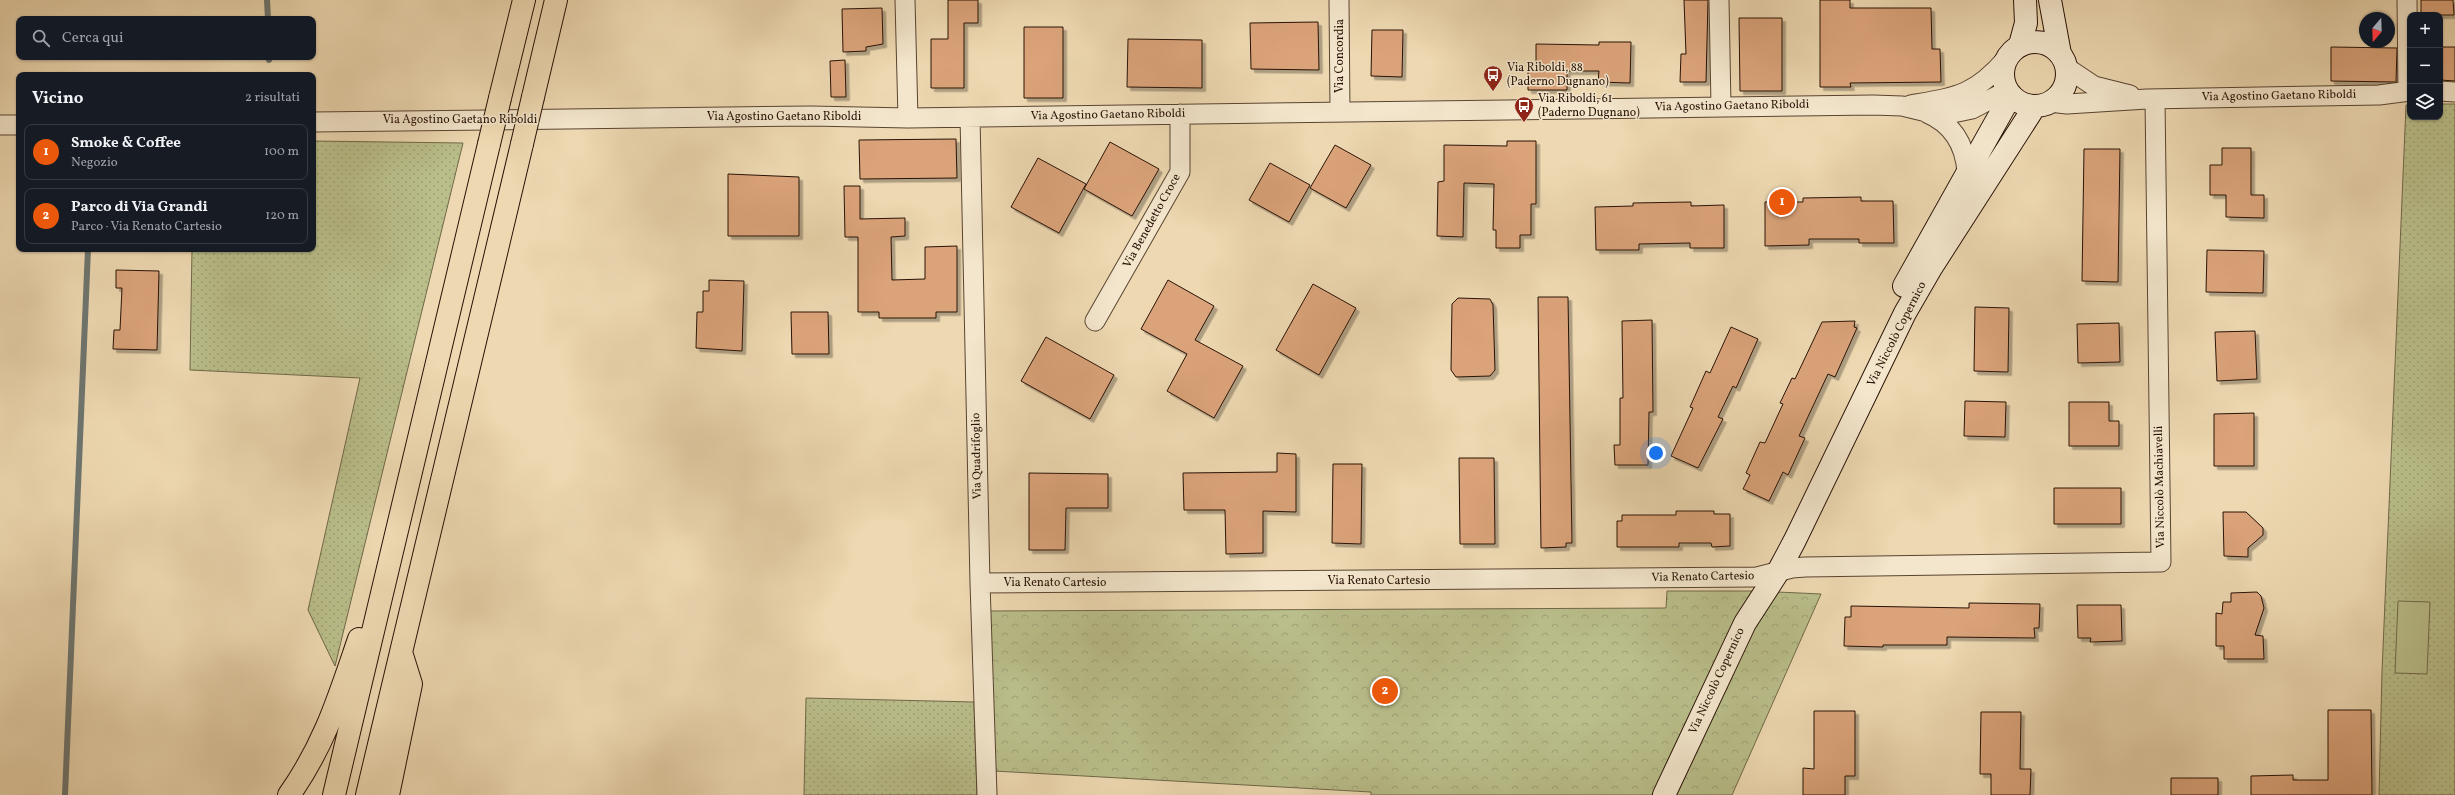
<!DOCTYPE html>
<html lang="it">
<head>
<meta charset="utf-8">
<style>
  :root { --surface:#171b24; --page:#242831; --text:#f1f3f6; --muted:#9ea1a6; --line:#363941; --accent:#ea580c }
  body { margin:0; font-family:Vollkorn,serif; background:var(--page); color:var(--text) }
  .controls { position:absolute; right:12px; top:12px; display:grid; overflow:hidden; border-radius:8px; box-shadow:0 1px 3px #0004 }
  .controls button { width:36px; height:36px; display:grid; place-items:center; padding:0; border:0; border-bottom:1px solid var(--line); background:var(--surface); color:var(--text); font:20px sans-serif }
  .compass { position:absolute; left:2359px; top:12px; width:36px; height:36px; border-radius:50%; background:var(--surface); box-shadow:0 1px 3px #0004; rotate:199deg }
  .you { position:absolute; left:1656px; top:453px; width:14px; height:14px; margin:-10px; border:3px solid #fff; border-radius:50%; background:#1a73e8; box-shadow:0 0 0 6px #1a73e833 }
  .badge { display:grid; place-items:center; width:26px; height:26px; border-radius:50%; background:var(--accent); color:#fff; font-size:13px; font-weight:700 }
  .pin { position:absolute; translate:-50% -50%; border:2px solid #fff; box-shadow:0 1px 4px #0006 }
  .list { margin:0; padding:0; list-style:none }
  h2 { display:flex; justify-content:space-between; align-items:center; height:52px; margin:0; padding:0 16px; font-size:17px }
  h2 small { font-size:13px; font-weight:400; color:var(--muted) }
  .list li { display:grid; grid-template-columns:26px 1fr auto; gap:12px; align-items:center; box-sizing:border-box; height:56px; margin:0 8px 8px; padding:0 8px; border:1px solid var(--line); border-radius:8px }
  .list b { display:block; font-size:15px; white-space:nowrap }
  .list p { margin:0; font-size:13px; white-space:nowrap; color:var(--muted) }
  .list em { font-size:13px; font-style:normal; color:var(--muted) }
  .icon { flex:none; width:22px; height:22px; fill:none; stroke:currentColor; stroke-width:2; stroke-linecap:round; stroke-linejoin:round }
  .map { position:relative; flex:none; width:2455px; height:795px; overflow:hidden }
  .search { position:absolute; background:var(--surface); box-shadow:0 1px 3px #0004; left:16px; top:16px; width:300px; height:44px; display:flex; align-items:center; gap:10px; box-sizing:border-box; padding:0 14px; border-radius:8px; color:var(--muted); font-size:15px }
  .panel { position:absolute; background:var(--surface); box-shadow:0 1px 3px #0004; left:16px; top:72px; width:300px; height:180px; border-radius:8px }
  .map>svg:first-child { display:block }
  .grass { fill:url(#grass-dots); stroke:#706848 }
  .forest { fill:url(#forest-crowns); stroke:#706848 }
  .pitch { fill:#b9be8a; stroke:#706848 }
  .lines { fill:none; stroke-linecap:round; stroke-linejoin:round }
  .stream { stroke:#6e7670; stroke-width:6 }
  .building { fill:#dba37a; stroke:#281206; filter:url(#shadow) }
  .street-casing { stroke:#594431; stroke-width:21 }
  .secondary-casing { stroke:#281206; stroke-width:24 }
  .highway-casing { stroke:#281206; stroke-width:24 }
  .street { stroke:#f3e6cc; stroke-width:19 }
  .secondary { stroke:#f3e6cc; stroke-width:22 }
  .highway { stroke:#edd8b1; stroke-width:22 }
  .highway-bridge-casing { stroke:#281206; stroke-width:24; stroke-linecap:butt }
  .highway-bridge { stroke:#edd8b1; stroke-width:22 }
  .labels { text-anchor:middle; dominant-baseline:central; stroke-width:3; stroke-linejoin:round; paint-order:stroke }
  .street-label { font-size:12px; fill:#281206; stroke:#f3e6cc }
  .poi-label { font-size:12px; fill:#281206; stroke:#f3e6cc; text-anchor:start }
</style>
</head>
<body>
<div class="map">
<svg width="2455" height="795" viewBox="0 0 2455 795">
  <defs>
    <pattern id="grass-dots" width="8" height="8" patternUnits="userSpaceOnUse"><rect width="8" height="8" fill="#b9be8a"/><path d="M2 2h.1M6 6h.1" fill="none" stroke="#9fa276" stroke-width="1.8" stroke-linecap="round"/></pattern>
    <pattern id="forest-crowns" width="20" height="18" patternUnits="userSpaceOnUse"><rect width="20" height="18" fill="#b9be8a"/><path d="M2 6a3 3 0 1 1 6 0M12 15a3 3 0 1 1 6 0" fill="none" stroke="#9fa276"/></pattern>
    <filter id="shadow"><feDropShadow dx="3.5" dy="3.5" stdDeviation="0" flood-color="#0004"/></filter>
  </defs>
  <rect width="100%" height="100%" fill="#edd8b1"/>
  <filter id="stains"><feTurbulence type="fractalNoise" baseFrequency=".005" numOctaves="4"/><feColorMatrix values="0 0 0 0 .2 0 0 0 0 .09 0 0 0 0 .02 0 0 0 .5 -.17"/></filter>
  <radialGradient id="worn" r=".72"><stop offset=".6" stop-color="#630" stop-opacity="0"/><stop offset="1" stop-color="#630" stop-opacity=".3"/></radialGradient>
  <path class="grass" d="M2440 104H2455V795H2379L2382 672 2406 105H2410V117H2440Z
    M313 141 463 143 335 666 308 610 360 378 190 370 192 249H313Z
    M806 698 974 702 977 795H804Z"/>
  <path class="forest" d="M1667 591H1756L1821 594 1732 795H1371V792L994 771 989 611 1666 608Z"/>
  <path class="pitch" d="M2398 601 2430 602 2427 674 2395 673Z"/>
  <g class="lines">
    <path class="stream" d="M267 0 268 19
      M268 57 269 60
      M65 795 88 249"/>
  </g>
  <path class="building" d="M948 0H978V23H964V88H931V39H948Z
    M1684 0H1708L1706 82H1680L1681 54H1686Z
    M1820 0H1850V8H1931L1932 49H1940L1941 82 1850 83 1851 87H1820Z
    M2421 0H2453L2454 15H2421Z
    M882 8 883 44 866 47V51L843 52 842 9Z
    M1739 18H1782V91H1740Z
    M1318 22 1319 70 1251 69 1250 23Z
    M1024 27H1063V98H1024Z
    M1372 30H1403L1402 77 1371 76Z
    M1128 39 1202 40V88L1127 87Z
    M1599 42H1631L1630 83 1598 82 1599 71H1567V90H1528V70H1536V44L1599 45Z
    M2331 47 2397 48 2396 82 2331 81Z
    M2440 47H2455V81L2440 80Z
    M845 60 846 97H831L830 61Z
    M956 139 957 178 860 179 859 140Z
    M1507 141H1536V204H1531V235H1520V248H1496V230H1493L1494 184 1464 183 1463 237 1437 236 1438 182 1444 181V145L1507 146Z
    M1110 142 1159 169 1132 216 1084 189Z
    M1335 145 1371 165 1346 208 1310 188Z
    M2222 148H2251V195H2264V218L2226 217V195H2210V165H2222Z
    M2084 149H2120L2118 282 2082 281Z
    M1038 158 1086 184 1059 233 1011 207Z
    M1270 163 1310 185 1289 222 1249 200Z
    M728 174 799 177V236H728Z
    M844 186H860V219L905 218V236L891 237 892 280 925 279V247L957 246V312H936V318H879V312H858V237H845Z
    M1861 197V201H1893L1894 243H1859V239H1809V245L1765 246V202H1803V198Z
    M1691 202V206L1724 205V248H1690V243L1639 244V250H1596L1595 207 1633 206V203Z
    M2207 250 2264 251 2263 293 2206 292Z
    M116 270 159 271 157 350 113 349 114 330H120L122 288H116Z
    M709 280 744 281 742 351 696 348 697 312H703V291H709Z
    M1168 280 1214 306 1195 340 1243 366 1214 418 1167 391 1187 354 1141 329Z
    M1313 284 1356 308 1319 375 1276 350Z
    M1538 297H1568L1572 543H1566V547L1541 548Z
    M1458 298 1490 299 1493 305 1495 370 1490 376 1456 377 1451 370 1452 304Z
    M1975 307 2009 308 2008 372 1974 371Z
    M791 312H828L829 354H792Z
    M1652 320 1653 412H1649L1648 465H1615L1614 445H1620V398H1623L1622 321Z
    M1855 321 1854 327 1857 328 1835 377 1828 374 1799 436 1805 438 1788 475 1783 472 1769 501 1743 489 1750 475 1746 473 1760 442 1765 443 1783 404 1780 403 1792 378 1795 379 1822 322Z
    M2119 323 2120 362 2078 363 2077 324Z
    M1731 327 1758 339 1736 388 1733 386 1718 417 1723 419 1698 468 1671 456 1693 408 1690 407 1706 371 1710 373Z
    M2255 331 2257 379 2217 381 2215 332Z
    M1046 337 1114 375 1090 419 1021 381Z
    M1965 401 2006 402 2005 437 1964 436Z
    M2069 402H2109V421H2119V446H2069Z
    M2254 413V466H2214V414Z
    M1277 453 1296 454V512L1263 511V553L1226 554 1225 510H1184L1183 473 1277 472Z
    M1459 458H1494L1495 544H1460Z
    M1333 464H1362L1361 544 1332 543Z
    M1029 473 1108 474V508H1066L1065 550H1029Z
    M2054 488H2121V524H2054Z
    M1676 511H1714V514H1730V546L1712 547 1711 543H1679V547H1617V521H1622V515H1676Z
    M2223 512H2246L2263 528V535L2248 548V557L2224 556Z
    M2257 592 2261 596 2264 608 2255 635 2263 636 2264 659H2224V646H2216V613L2222 614 2223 602H2231V593Z
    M1969 603 2040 604 2039 628H2034L2035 638 1947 637V645H1883V647L1844 646 1845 617H1851V606L1969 608Z
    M2077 605H2121L2122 641 2090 642 2091 638H2078Z
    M2328 710H2371L2372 795H2251V776L2293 775V780H2328Z
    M1814 711H1855V776H1845V795H1803V768L1814 769Z
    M1981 712H2021L2020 769H2031L2030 795H1991V774H1980Z
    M2171 778H2218V795H2171Z"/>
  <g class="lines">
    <g class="street-casing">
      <path id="street" d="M905 0 908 118
        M1339 0 1340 112
        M1719 0 1721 106
        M2407 0 2408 91
        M2067 68 2094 86 2130 95
        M2440 91 2455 92
        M2049 102 2067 104 2147 99 2379 95 2410 91
        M1910 105C1956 97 1974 96 2006 59
        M1927 113C1953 124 1965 145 1967 172
        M970 117 980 583 987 795
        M313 122 811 116 908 118 1873 105 1902 106 1935 114H1948L1972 109 1997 96 2010 93
        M0 125H19
        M1095 321 1180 172V114
        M980 583 1757 577 1792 568 1805 567 2161 562 2155 99"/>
    </g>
    <g class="secondary-casing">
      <path id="secondary" d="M2050 0 2060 54
        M2003 74a32 32 0 1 1 64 0a32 32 0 1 1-64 0Z
        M2020 45 2026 23 2025 0
        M1904 286 2011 95
        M1664 795 1745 623 1778 572 1795 540 1905 313 1931 268 2035 106"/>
    </g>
    <g class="highway-casing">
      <path id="highway" d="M533 97 556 0
        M500 98 524 0
        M289 795C325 744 339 697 359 639
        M334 795 489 144
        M367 795 522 144
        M388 795 411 684 401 652"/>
    </g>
    <use href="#street" class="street"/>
    <use href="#secondary" class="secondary"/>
    <use href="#highway" class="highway"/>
    <g class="highway-bridge-casing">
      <path id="highway-bridge" d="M489 144 500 98
        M522 144 533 97"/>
    </g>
    <use href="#highway-bridge" class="highway-bridge"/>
  </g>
  <defs>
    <g id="bus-pin" transform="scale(1)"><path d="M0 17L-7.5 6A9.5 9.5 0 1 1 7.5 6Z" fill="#8f2418" stroke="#f3e6cc"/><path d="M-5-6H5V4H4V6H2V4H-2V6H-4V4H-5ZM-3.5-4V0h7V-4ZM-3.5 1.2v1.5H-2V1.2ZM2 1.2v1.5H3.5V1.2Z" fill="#fff"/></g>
  </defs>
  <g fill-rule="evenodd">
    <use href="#bus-pin" x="1493" y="75"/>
    <use href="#bus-pin" x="1524" y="106"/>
  </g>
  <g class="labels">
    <g class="street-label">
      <text transform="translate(1340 56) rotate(-90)">Via Concordia</text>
      <text transform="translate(2279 96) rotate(-1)">Via Agostino Gaetano Riboldi</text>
      <text transform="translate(1732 106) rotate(-1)">Via Agostino Gaetano Riboldi</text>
      <text transform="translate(1108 115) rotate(-1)">Via Agostino Gaetano Riboldi</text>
      <text x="784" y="117">Via Agostino Gaetano Riboldi</text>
      <text x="460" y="120">Via Agostino Gaetano Riboldi</text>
      <text transform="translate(1152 221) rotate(-61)">Via Benedetto Croce</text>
      <text transform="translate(1897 334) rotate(-63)">Via Niccolò Copernico</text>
      <text transform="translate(977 456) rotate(-91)">Via Quadrifoglio</text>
      <text transform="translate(2160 487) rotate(-91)">Via Niccolò Machiavelli</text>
      <text transform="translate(1703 577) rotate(-1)">Via Renato Cartesio</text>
      <text x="1379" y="581">Via Renato Cartesio</text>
      <text x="1055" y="583">Via Renato Cartesio</text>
      <text transform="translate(1717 681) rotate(-65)">Via Niccolò Copernico</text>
    </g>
    <g class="poi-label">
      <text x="1507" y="68">Via Riboldi, 88<tspan x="1507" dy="14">(Paderno Dugnano)</tspan></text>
      <text x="1538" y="99">Via Riboldi, 61<tspan x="1538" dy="14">(Paderno Dugnano)</tspan></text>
    </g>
  </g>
  <rect width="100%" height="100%" filter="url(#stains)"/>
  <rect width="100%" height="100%" fill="url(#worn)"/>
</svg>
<div class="controls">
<button>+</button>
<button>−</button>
<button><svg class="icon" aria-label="layers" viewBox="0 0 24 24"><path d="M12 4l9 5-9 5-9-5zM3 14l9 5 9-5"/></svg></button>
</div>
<svg class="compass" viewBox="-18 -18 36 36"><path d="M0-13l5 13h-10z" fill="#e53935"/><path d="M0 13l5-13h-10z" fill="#9ea1a6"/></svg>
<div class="you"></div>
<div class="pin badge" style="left:1782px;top:202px">1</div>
<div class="pin badge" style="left:1385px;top:691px">2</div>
<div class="search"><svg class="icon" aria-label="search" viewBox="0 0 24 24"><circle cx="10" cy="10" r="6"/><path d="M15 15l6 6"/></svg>Cerca qui</div>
<section class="panel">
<h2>Vicino<small>2 risultati</small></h2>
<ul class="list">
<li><span class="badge">1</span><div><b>Smoke &amp; Coffee</b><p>Negozio</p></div><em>100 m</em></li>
<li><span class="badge">2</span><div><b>Parco di Via Grandi</b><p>Parco · Via Renato Cartesio</p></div><em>120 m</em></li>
</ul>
</section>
</div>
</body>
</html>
